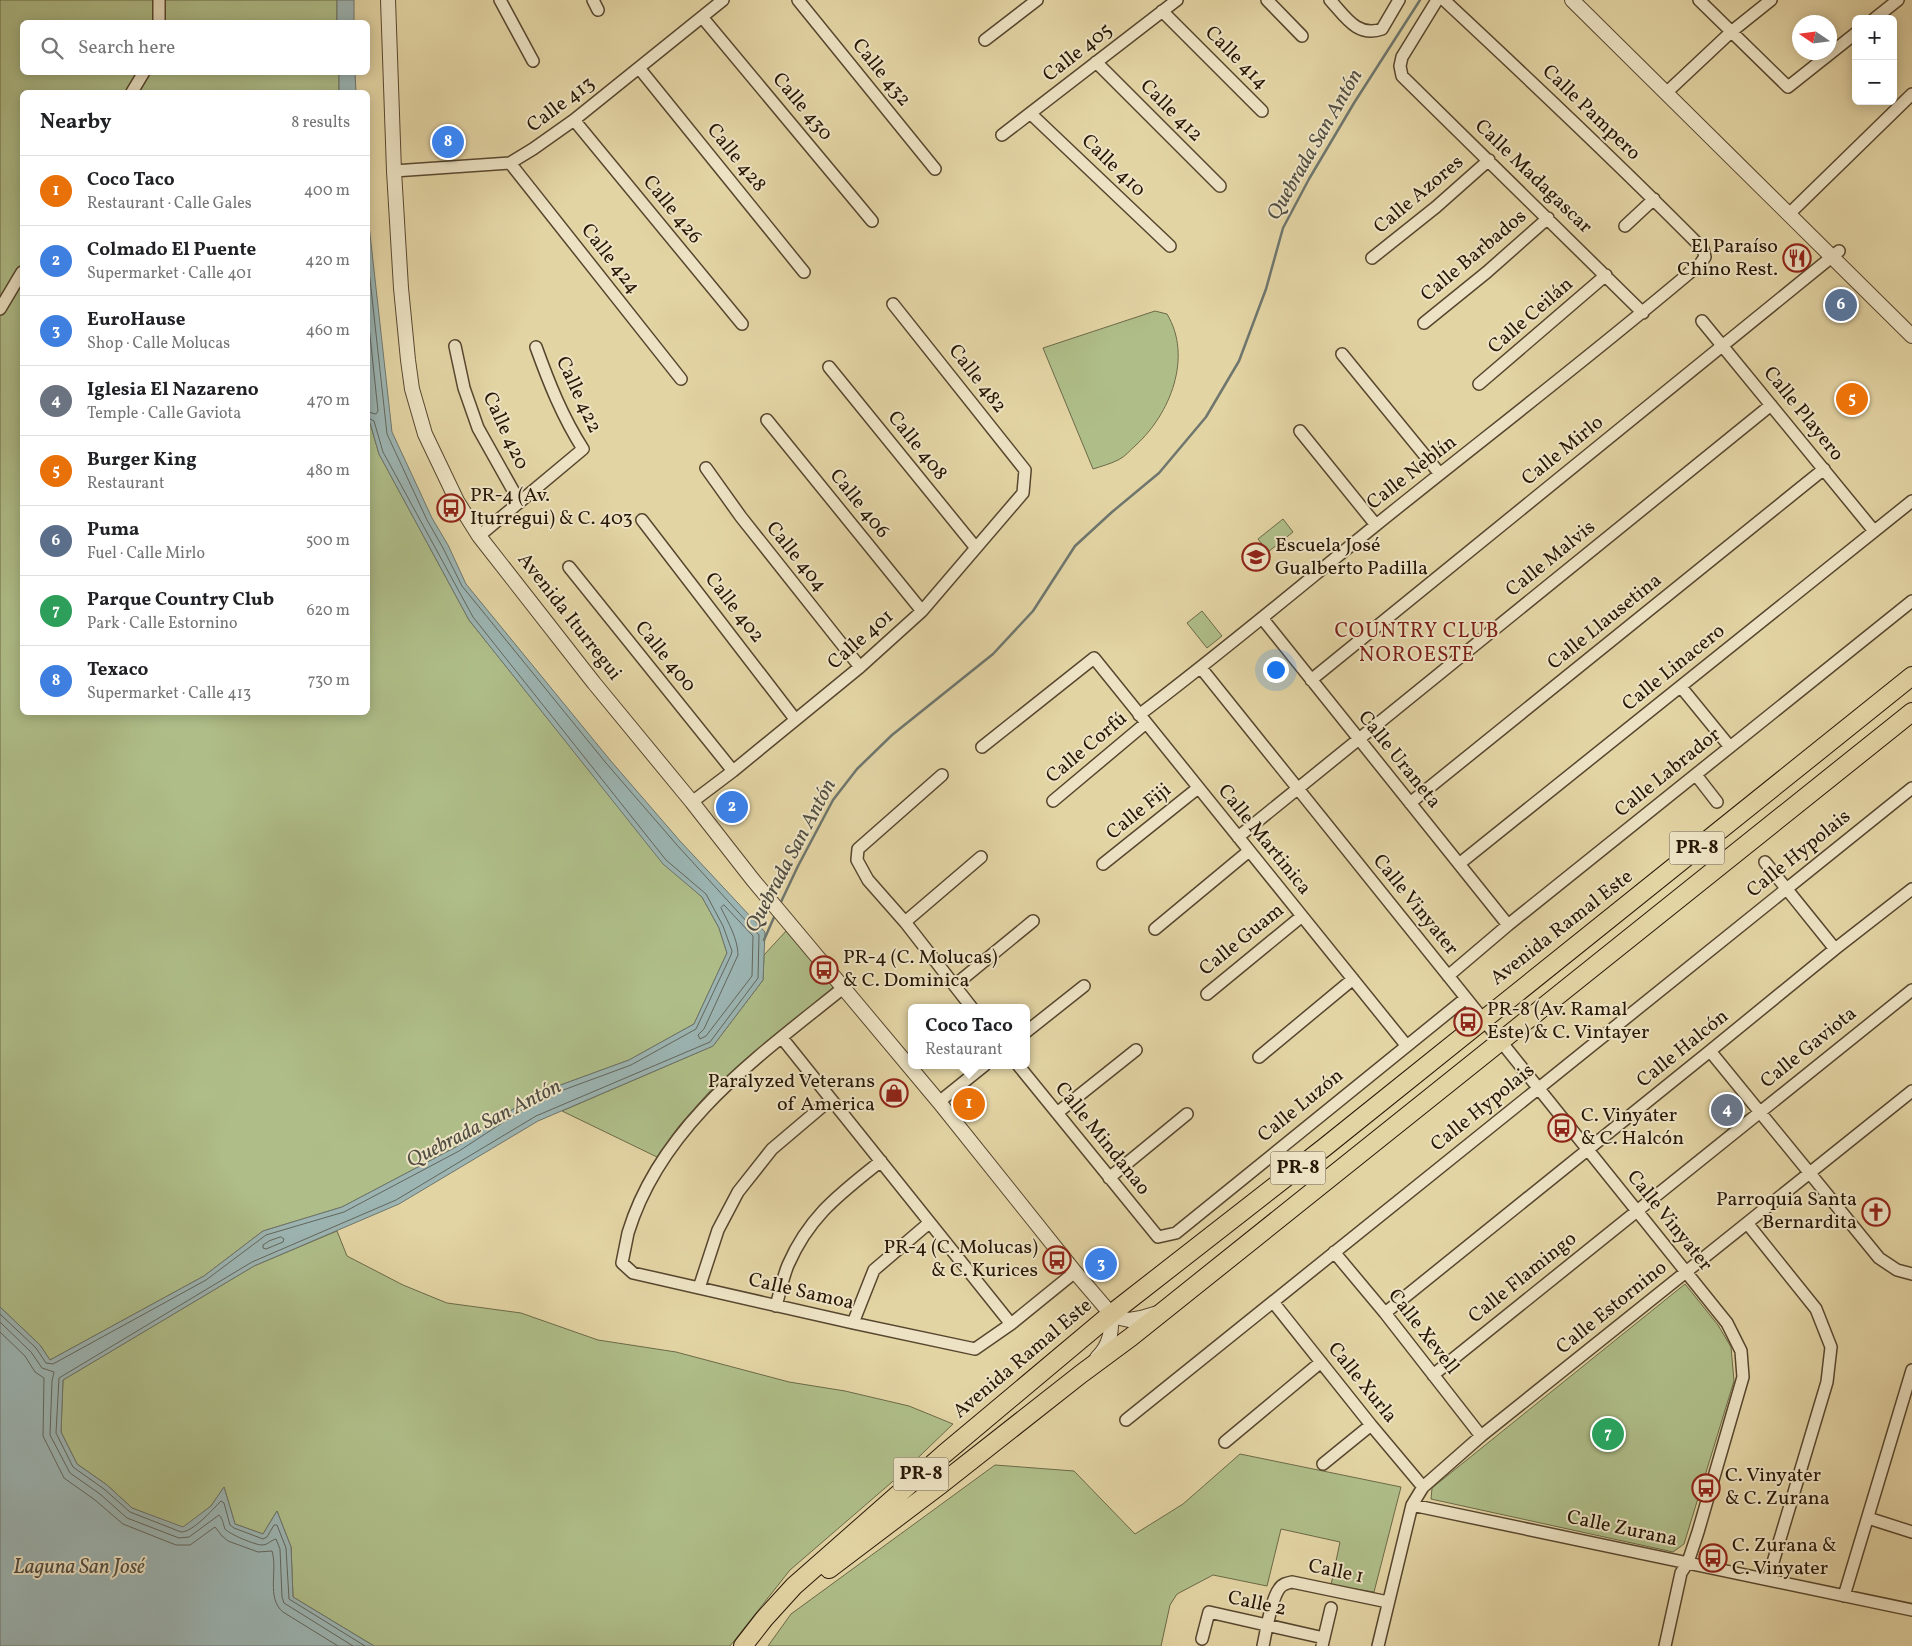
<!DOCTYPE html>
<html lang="en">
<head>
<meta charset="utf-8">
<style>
  :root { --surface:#fff; --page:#f6f6f6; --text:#202124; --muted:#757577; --line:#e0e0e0; --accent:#2563eb }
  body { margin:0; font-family:Vollkorn,serif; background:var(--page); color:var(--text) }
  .controls { position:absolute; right:15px; top:15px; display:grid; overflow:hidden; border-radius:8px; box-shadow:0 2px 12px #0003 }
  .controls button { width:45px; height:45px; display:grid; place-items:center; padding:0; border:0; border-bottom:1px solid var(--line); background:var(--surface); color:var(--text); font:25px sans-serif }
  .compass { position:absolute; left:1792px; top:15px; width:45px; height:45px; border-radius:50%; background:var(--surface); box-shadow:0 2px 12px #0003; rotate:283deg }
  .you { position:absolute; left:1275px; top:669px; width:18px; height:18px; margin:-12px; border:4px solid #fff; border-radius:50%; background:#1a73e8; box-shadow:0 0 0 8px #1a73e833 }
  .badge { display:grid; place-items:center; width:32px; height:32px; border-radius:50%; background:var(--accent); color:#fff; font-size:16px; font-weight:700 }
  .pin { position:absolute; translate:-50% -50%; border:2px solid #fff; box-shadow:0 1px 5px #0006 }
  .popup { position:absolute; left:908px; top:1004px; width:122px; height:65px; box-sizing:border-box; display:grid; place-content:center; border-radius:8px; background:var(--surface); filter:drop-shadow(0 1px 4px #0005); font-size:16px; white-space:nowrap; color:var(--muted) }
  .popup b { font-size:19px; color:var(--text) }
  .popup::after { content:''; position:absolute; left:50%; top:100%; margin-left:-10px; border:10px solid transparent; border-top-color:var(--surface) }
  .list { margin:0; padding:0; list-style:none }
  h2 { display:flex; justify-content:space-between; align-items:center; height:65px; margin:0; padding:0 20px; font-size:21px }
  h2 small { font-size:16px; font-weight:400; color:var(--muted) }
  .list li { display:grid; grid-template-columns:32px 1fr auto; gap:15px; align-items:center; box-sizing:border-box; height:70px; padding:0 20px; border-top:1px solid var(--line) }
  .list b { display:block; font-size:19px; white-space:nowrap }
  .list p { margin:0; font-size:16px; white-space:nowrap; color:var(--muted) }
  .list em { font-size:16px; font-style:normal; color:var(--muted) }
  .icon { flex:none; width:28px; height:28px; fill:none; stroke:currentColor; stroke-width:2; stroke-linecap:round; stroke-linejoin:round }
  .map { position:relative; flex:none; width:1912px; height:1646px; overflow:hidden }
  .search { position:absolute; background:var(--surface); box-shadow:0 2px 12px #0003; left:20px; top:20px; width:350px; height:55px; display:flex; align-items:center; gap:12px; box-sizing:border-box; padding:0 18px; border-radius:8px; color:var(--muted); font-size:19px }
  .panel { position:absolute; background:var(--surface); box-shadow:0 2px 12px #0003; left:20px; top:90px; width:350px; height:625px; border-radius:8px }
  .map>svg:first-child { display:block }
  .green { fill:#afbe89; stroke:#6c6a48 }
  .water { fill:#9cb5b3; stroke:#6e766e }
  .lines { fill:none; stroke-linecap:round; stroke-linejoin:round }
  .shore { stroke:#62665c; stroke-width:1 }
  .stream { stroke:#6e766e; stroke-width:2.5 }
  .minor-casing { stroke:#57462e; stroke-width:14 }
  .tertiary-casing { stroke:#57462e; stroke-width:16 }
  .primary-casing { stroke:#281706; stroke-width:20 }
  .minor { stroke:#ede3c4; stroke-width:11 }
  .tertiary { stroke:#ede3c4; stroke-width:14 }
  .primary { stroke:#e3d4a4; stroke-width:18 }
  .labels { text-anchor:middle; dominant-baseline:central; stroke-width:4; stroke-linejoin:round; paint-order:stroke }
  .shield { fill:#ede3c4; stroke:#63543f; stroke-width:1 }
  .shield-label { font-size:19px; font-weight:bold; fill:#281706 }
  .street-label { font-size:20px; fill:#281706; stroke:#ede3c4 }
  .poi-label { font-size:20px; fill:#281706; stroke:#ede3c4; text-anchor:start }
  .water-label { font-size:21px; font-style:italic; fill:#514e43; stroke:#ede3c4 }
  .neighbourhood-label { font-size:21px; letter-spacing:1px; fill:#7a1f14; stroke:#ede3c4 }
</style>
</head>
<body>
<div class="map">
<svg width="1912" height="1646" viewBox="0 0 1912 1646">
  <rect width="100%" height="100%" fill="#e3d4a4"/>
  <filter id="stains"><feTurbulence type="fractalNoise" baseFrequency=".004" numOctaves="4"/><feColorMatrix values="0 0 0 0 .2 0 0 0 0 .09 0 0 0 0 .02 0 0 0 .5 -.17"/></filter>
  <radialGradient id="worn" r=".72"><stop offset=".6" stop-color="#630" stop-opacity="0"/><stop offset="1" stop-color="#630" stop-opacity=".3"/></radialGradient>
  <path class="green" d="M0 0H337V22H22V72L339 73V92H22V712H368V416L379 454 469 620 663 863 702 897 719 928 727 953 694 1024 629 1060 536 1094 456 1147 342 1207 263 1231 204 1276 50 1360 40 1345 0 1307Z
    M1155 311 1167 314C1193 357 1170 414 1136 445 1130 450 1125 457 1118 460 1110 464 1102 466 1093 469L1043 348Z
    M1283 519 1293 532 1268 552 1258 539Z
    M1202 611 1222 636 1207 648 1187 623Z
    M787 930 833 986 832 990 709 1092 679 1126 657 1157 562 1111 713 1046 763 980 764 955Z
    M337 1231 347 1256 403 1285 447 1303 521 1313 598 1340 676 1352 789 1382 845 1391 909 1406 953 1424 899 1476 790 1570 730 1646H374L293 1597 291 1547 277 1511 263 1534 235 1524 224 1487 211 1506 183 1528 132 1508 107 1485 77 1464 61 1432 63 1380 254 1266Z
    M1685 1284 1718 1325 1731 1347 1734 1381 1684 1544 1673 1552 1431 1499 1432 1488Z
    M1240 1454 1401 1487 1374 1592 1331 1585 1340 1542 1281 1529 1267 1586 1213 1575 1177 1594 1170 1605 1161 1646H768L791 1614 995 1465 1074 1471 1135 1534 1183 1504Z"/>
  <path class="water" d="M337 0H354V22H337Z
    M339 73H355L356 92H339Z
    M368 216 392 432 432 518 448 545 466 584 610 760 680 841 765 932 763 980 713 1046 538 1121 399 1204 254 1266 63 1380 61 1432 77 1464 107 1485 132 1508 183 1527 211 1506 224 1487 235 1524 263 1534 277 1511 291 1547 293 1597 374 1646H0V1307L40 1345 50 1360 204 1276 263 1231 342 1207 456 1147 536 1094 629 1060 694 1024 727 953 719 928 702 897 663 864 469 620 379 454 368 416Z"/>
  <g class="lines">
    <path class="shore" d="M368 317 378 411 376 414 368 412
      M724 905 753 936 752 976 706 1036 700 1039 698 1035 704 1029 738 955C738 939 728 922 721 908Z
      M281 1237 284 1239 283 1242 266 1249 263 1248V1245L269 1241Z
      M0 1314 36 1348 46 1363 53 1364 206 1280 266 1235 344 1212 459 1151 539 1099 631 1065 696 1029 731 955 732 951 723 926 706 894 666 860 473 617 383 452 374 421 368 418
      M0 1322 31 1352 42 1368 54 1372 52 1381 50 1435 70 1473 100 1494 127 1518 179 1538 189 1537 219 1515C223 1519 223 1524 225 1529 229 1534 255 1545 262 1545 268 1545 271 1540 276 1539L280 1549 282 1597 284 1603 353 1646
      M0 1332 25 1356 35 1372 44 1378 43 1436 64 1478 95 1500 123 1524 176 1545H190L215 1527 222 1536 228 1541 258 1552 272 1551C278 1570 266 1598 283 1612L338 1646
      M365 1646 289 1599 286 1548 277 1525H274L267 1537 263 1539 234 1528 230 1525 224 1503 221 1501C212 1510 193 1532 181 1532L130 1512 104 1489 73 1467 56 1433 59 1378 252 1262 396 1200 536 1116 710 1042 758 978 759 935 677 845 606 763 462 586 443 548 427 520 387 434 368 261"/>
    <path class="stream" d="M780 904 798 866 833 800 857 769 892 735 993 654 1033 611 1075 546 1112 512 1159 473 1206 417 1239 361 1266 289 1283 228 1309 179 1354 103 1420 0
      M764 940 775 915"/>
    <g class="minor-casing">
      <path id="minor" d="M159 0V22
        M500 0 533 61
        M593 0 598 10
        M798 0 935 169
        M1267 0 1302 36
        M1330 0C1345 16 1357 38 1382 29L1399 0
        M1437 0 1402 57 1400 66 1402 76 1643 313
        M1699 0 1788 87 1856 33
        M1162 11 1262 111
        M702 17 872 221
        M1874 19 1898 0
        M985 40 1037 0
        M1096 62 1220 186
        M639 68 804 272
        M132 92 144 72
        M1666 93 1731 32 1771 0
        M1031 114 1170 246
        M574 120 742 324
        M1002 135 1177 0
        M510 163 681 379
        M394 171 510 163 533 149 574 120 723 0
        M1789 214 1912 94
        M1625 226 1654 199
        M1372 258 1436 207 1489 160
        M0 309 22 272
        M1702 321 1874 531
        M1424 323 1487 272 1548 218
        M455 346 464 388 478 428 519 501
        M1342 354 1440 474
        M829 367 976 548
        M1479 384 1606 275
        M767 420 922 611
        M1300 431 1376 525
        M706 468 741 517 860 667
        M642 520 795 719
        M479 536 583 449C562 416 549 383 536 347
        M569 567 733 771
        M1262 618 1508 925
        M1201 668 1727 1323 1741 1351 1743 1377 1698 1532 1688 1562 1681 1573 1665 1646
        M1311 680 1839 251
        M1681 687 1730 747
        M1139 715C1220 654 1297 589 1376 525 1484 438 1594 354 1700 264L1705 257 1703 249C1619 164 1532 82 1444 0
        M982 747 1094 658 1406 1045
        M942 775 858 849 857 860 868 880 905 922 972 1008
        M1696 775 1717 802
        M1053 801 1146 723
        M692 802 733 771 860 667 922 611 1023 493 1025 470 893 304
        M1410 803 1824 469
        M1238 837 1771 405
        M1765 862 1835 949
        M1103 864 1198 788
        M1459 864 1912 501
        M905 922 981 857
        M1155 929 1249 851
        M1448 976 1508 925 1912 601
        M955 985 1033 921
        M843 988C759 1056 661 1124 628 1233 626 1243 624 1253 622 1263L633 1273 853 1323 975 1349 1011 1324 1075 1272
        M1207 994 1302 916
        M1026 1032 1084 986
        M782 1038 1011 1324
        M1710 1051 1879 1258 1897 1270 1912 1274
        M1259 1057 1353 979
        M1018 1065 1158 1237 1176 1233 1466 998
        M939 1102 985 1065
        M1057 1113 1136 1050
        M1109 1178 1187 1114
        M1747 1223 1816 1309 1831 1347 1827 1382 1768 1579
        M1334 1252 1385 1313 1481 1436
        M699 1288 718 1230 738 1192 772 1149 831 1099
        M1273 1302 1371 1425 1423 1487
        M776 1306C780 1292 783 1277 788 1265 810 1215 840 1194 881 1161
        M1385 1313 1710 1051 1835 949 1912 889
        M853 1323 874 1270 929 1223
        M1433 1375 1912 990
        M1126 1420 1912 788
        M1225 1442 1321 1362
        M1323 1464 1371 1425
        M1412 1505 1912 1610
        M1868 1518 1912 1532
        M1844 1596 1912 1370
        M1202 1639 1209 1612 1324 1638
        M1263 1646C1266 1632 1271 1600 1279 1589 1282 1584 1287 1583 1292 1582L1388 1602
        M1322 1646 1331 1608
        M1378 1646 1412 1505 1423 1487 1481 1436 1912 1091"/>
    </g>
    <g class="tertiary-casing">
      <path id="tertiary" d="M388 0 394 171 401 288 408 360 412 389 425 434 457 501 479 536 594 683 692 802 753 880 939 1102 1075 1272 1111 1314 1120 1318 1129 1320 1141 1318 1158 1313
        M1572 0 1912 336
        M1097 1358C1110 1345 1112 1332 1111 1314"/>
    </g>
    <g class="primary-casing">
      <path id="primary" d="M829 1569 940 1485 1081 1374 1131 1337 1912 712
        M743 1646 764 1619 794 1586 944 1454 1111 1314 1325 1147 1912 676"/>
    </g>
    <use href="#minor" class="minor"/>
    <use href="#tertiary" class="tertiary"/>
    <use href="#primary" class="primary"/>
  </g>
  <defs>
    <g id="restaurant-ring" transform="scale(1.4375)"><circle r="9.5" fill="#ede3c4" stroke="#8f2418" stroke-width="1.5"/><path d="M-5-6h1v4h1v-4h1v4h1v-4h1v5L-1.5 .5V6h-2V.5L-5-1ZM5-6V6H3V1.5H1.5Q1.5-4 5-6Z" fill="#8f2418"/></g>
    <g id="bus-ring" transform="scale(1.4375)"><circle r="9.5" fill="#ede3c4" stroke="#8f2418" stroke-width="1.5"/><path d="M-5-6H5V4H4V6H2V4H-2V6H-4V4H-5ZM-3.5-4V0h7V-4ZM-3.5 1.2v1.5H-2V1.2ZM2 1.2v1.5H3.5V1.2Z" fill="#8f2418"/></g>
    <g id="school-ring" transform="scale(1.4375)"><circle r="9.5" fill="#ede3c4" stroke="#8f2418" stroke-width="1.5"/><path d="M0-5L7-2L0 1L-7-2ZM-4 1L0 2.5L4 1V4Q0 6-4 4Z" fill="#8f2418"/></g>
    <g id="shop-ring" transform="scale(1.4375)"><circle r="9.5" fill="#ede3c4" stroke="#8f2418" stroke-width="1.5"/><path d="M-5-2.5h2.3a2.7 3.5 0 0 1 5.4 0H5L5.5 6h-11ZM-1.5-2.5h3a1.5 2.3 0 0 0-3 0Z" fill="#8f2418"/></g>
    <g id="church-ring" transform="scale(1.4375)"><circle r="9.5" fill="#ede3c4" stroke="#8f2418" stroke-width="1.5"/><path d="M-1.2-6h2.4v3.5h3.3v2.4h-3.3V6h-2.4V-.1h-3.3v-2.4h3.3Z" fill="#8f2418"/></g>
  </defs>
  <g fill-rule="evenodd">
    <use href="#restaurant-ring" x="1797" y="258"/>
    <use href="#bus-ring" x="451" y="508"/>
    <use href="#school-ring" x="1256" y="557"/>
    <use href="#bus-ring" x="824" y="970"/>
    <use href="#bus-ring" x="1468" y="1022"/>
    <use href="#shop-ring" x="894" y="1093"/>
    <use href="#bus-ring" x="1562" y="1128"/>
    <use href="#church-ring" x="1876" y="1212"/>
    <use href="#bus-ring" x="1057" y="1260"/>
    <use href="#bus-ring" x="1706" y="1488"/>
    <use href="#bus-ring" x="1713" y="1558"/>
  </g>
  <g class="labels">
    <g class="shield">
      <rect x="1669.5" y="831.5" width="55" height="33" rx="4"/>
      <rect x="1270.5" y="1151.5" width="55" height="33" rx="4"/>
      <rect x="893.5" y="1457.5" width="55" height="33" rx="4"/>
    </g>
    <g class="shield-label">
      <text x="1697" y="848">PR-8</text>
      <text x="1298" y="1168">PR-8</text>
      <text x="921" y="1474">PR-8</text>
    </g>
    <g class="street-label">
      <text transform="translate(1078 53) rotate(-38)">Calle 405</text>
      <text transform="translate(1236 58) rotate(45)">Calle 414</text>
      <text transform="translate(881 73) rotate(51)">Calle 432</text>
      <text transform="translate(561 105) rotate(-37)">Calle 413</text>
      <text transform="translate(802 107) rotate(50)">Calle 430</text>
      <text transform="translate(1171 111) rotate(45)">Calle 412</text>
      <text transform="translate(1591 113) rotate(44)">Calle Pampero</text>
      <text transform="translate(736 158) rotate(51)">Calle 428</text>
      <text transform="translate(1113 166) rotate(44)">Calle 410</text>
      <text transform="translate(1533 177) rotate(44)">Calle Madagascar</text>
      <text transform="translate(1419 195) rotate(-40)">Calle Azores</text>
      <text transform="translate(672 210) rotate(51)">Calle 426</text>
      <text transform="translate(1474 256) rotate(-40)">Calle Barbados</text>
      <text transform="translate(610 259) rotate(52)">Calle 424</text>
      <text transform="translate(1531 316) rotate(-41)">Calle Ceilán</text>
      <text transform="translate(977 379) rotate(52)">Calle 482</text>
      <text transform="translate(578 395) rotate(65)">Calle 422</text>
      <text transform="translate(1803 414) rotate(51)">Calle Playero</text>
      <text transform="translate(505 431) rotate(65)">Calle 420</text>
      <text transform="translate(917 446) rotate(51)">Calle 408</text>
      <text transform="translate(1563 451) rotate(-39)">Calle Mirlo</text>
      <text transform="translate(1412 473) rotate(-38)">Calle Neblín</text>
      <text transform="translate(859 504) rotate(51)">Calle 406</text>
      <text transform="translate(796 557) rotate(51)">Calle 404</text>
      <text transform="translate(1551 559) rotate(-39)">Calle Malvis</text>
      <text transform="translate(734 608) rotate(52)">Calle 402</text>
      <text transform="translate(569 617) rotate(52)">Avenida Iturregui</text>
      <text transform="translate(1605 622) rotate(-39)">Calle Llausetina</text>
      <text transform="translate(861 640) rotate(-41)">Calle 401</text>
      <text transform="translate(665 657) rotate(51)">Calle 400</text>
      <text transform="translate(1674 668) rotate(-39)">Calle Linacero</text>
      <text transform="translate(1087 748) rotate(-40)">Calle Corfú</text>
      <text transform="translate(1399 760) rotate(51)">Calle Uraneta</text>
      <text transform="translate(1668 773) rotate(-39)">Calle Labrador</text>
      <text transform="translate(1139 812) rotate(-39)">Calle Fiji</text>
      <text transform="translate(1264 840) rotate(51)">Calle Martinica</text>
      <text transform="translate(1799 854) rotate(-39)">Calle Hypolais</text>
      <text transform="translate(1415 905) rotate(51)">Calle Vinyater</text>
      <text transform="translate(1562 928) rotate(-38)">Avenida Ramal Este</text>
      <text transform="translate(1242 940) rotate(-39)">Calle Guam</text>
      <text transform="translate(1809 1048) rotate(-39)">Calle Gaviota</text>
      <text transform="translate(1683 1049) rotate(-39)">Calle Halcón</text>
      <text transform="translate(1301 1106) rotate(-39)">Calle Luzón</text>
      <text transform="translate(1483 1108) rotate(-39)">Calle Hypolais</text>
      <text transform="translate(1102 1139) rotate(51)">Calle Mindanao</text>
      <text transform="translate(1669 1221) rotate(51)">Calle Vinyater</text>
      <text transform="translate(1523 1278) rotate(-39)">Calle Flamingo</text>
      <text transform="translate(801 1292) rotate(13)">Calle Samoa</text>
      <text transform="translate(1612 1308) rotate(-39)">Calle Estornino</text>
      <text transform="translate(1423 1332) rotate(52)">Calle Xevell</text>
      <text transform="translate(1023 1359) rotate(-40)">Avenida Ramal Este</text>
      <text transform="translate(1362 1383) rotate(51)">Calle Xurla</text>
      <text transform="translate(1622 1529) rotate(12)">Calle Zurana</text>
      <text transform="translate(1336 1572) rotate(12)">Calle 1</text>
      <text transform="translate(1257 1604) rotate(12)">Calle 2</text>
    </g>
    <g class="poi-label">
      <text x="1778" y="247" text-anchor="end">El Paraíso<tspan x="1778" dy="23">Chino Rest.</tspan></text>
      <text x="470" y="496">PR-4 (Av.<tspan x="470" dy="23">Iturregui) &amp; C. 403</tspan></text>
      <text x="1275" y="546">Escuela José<tspan x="1275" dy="23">Gualberto Padilla</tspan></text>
      <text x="843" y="958">PR-4 (C. Molucas)<tspan x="843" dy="23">&amp; C. Dominica</tspan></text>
      <text x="1487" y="1010">PR-8 (Av. Ramal<tspan x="1487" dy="23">Este) &amp; C. Vintayer</tspan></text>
      <text x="875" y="1082" text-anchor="end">Paralyzed Veterans<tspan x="875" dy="23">of America</tspan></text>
      <text x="1581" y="1116">C. Vinyater<tspan x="1581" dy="23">&amp; C. Halcón</tspan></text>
      <text x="1857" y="1200" text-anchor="end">Parroquia Santa<tspan x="1857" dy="23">Bernardita</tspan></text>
      <text x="1038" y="1248" text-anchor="end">PR-4 (C. Molucas)<tspan x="1038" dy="23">&amp; C. Kurices</tspan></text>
      <text x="1725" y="1476">C. Vinyater<tspan x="1725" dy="23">&amp; C. Zurana</tspan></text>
      <text x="1732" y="1546">C. Zurana &amp;<tspan x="1732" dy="23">C. Vinyater</tspan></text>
    </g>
    <g class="water-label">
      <text transform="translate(1315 145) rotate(-60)">Quebrada San Antón</text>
      <text transform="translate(791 856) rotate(-62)">Quebrada San Antón</text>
      <text transform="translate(484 1124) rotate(-27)">Quebrada San Antón</text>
      <text x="79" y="1567">Laguna San José</text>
    </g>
    <g class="neighbourhood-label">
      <text x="1417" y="631">COUNTRY CLUB<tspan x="1417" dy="24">NOROESTE</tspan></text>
    </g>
  </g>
  <rect width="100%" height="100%" filter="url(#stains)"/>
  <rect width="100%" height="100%" fill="url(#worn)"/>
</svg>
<div class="controls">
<button>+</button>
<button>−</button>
</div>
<svg class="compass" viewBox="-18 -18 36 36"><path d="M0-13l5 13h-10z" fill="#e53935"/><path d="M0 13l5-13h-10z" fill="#757577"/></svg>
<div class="you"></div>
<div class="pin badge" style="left:969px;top:1104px;background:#e8710a">1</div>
<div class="popup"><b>Coco Taco</b>Restaurant</div>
<div class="pin badge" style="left:732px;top:807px;background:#3f7fe0">2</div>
<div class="pin badge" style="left:1101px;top:1264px;background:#3f7fe0">3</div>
<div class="pin badge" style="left:1727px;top:1110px;background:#6b7280">4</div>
<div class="pin badge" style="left:1852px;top:399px;background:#e8710a">5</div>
<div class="pin badge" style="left:1841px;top:305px;background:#5c6f8a">6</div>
<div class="pin badge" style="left:1608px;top:1434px;background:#2e9e5b">7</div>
<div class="pin badge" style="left:448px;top:142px;background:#3f7fe0">8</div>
<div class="search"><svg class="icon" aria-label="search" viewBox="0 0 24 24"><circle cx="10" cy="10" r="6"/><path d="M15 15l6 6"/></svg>Search here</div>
<section class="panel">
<h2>Nearby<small>8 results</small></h2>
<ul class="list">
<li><span class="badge" style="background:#e8710a">1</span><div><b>Coco Taco</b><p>Restaurant · Calle Gales</p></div><em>400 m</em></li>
<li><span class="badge" style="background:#3f7fe0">2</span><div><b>Colmado El Puente</b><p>Supermarket · Calle 401</p></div><em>420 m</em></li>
<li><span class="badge" style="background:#3f7fe0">3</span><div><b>EuroHause</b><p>Shop · Calle Molucas</p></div><em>460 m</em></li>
<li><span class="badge" style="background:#6b7280">4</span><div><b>Iglesia El Nazareno</b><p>Temple · Calle Gaviota</p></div><em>470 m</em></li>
<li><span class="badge" style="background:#e8710a">5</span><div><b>Burger King</b><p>Restaurant</p></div><em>480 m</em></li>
<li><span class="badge" style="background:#5c6f8a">6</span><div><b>Puma</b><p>Fuel · Calle Mirlo</p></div><em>500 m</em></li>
<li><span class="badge" style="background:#2e9e5b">7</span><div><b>Parque Country Club</b><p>Park · Calle Estornino</p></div><em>620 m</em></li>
<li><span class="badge" style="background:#3f7fe0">8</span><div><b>Texaco</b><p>Supermarket · Calle 413</p></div><em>730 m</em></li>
</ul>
</section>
</div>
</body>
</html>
